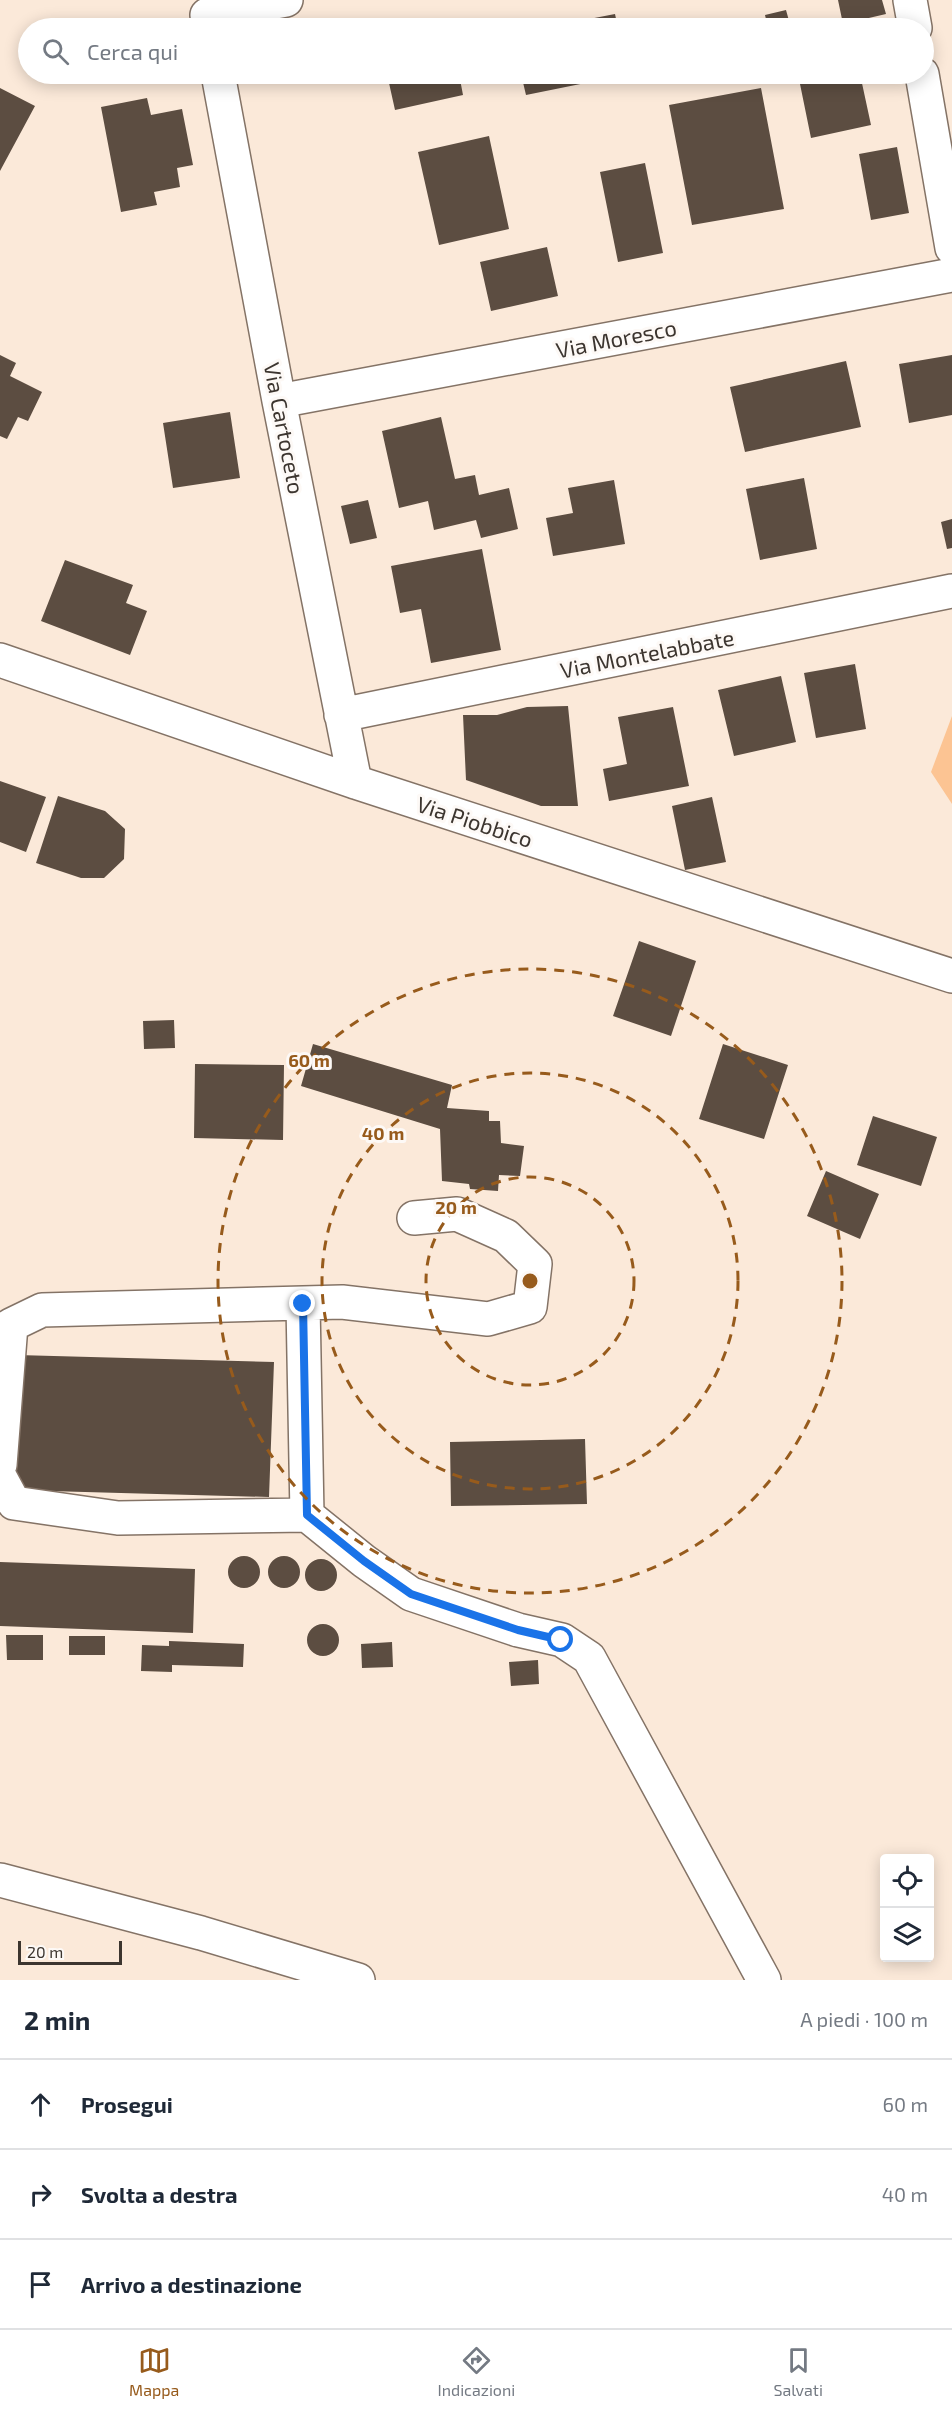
<!DOCTYPE html>
<html lang="it">
<head>
<meta charset="utf-8">
<style>
  :root { --surface:#fff; --page:#f2f2f3; --text:#1f2937; --muted:#747a83; --line:#e0e1e3; --accent:#975b1c }
  body { margin:0; font-family:"Exo 2",sans-serif; background:var(--page); color:var(--text) }
  .controls { position:absolute; right:18px; bottom:18px; display:grid; overflow:hidden; border-radius:6px; box-shadow:0 3px 15px #0003 }
  .controls button { width:54px; height:54px; display:grid; place-items:center; padding:0; border:0; border-bottom:2px solid var(--line); background:var(--surface); color:var(--text); font:30px sans-serif }
  .scale { position:absolute; left:18px; bottom:15px; width:104px; box-sizing:border-box; padding-left:6px; border:3px solid #3c352f; border-top:0; font-size:16px; line-height:21px; white-space:nowrap; color:#3c352f; -webkit-text-stroke:4px #fdf9f6; paint-order:stroke }
  .stop { position:absolute; width:18px; height:18px; margin:-14px; border:4px solid #1a73e8; border-radius:50%; background:#fff }
  .stop.end { background:#1a73e8; border-color:#fff; box-shadow:0 2px 6px #0008 }
  .list { margin:0; padding:0; list-style:none }
  h2 { display:flex; justify-content:space-between; align-items:center; height:78px; margin:0; padding:0 24px; font-size:26px }
  h2 small { font-size:20px; font-weight:400; color:var(--muted) }
  .list li { display:grid; grid-template-columns:39px 1fr auto; gap:18px; align-items:center; box-sizing:border-box; height:90px; padding:0 24px; border-top:2px solid var(--line) }
  .list b { display:block; font-size:22px; white-space:nowrap }
  .list em { font-size:20px; font-style:normal; color:var(--muted) }
  .icon { flex:none; width:33px; height:33px; fill:none; stroke:currentColor; stroke-width:2; stroke-linecap:round; stroke-linejoin:round }
  .map { position:relative; flex:none; width:952px; height:1980px; overflow:hidden }
  .search { position:absolute; background:var(--surface); box-shadow:0 3px 15px #0003; left:18px; right:18px; top:18px; height:66px; display:flex; align-items:center; gap:15px; box-sizing:border-box; padding:0 21px; border-radius:33px; color:var(--muted); font-size:22px }
  .sheet { height:348px; background:var(--surface) }
  nav { display:flex; justify-content:space-around; align-items:center; box-sizing:border-box; height:84px; border-top:2px solid var(--line); background:var(--surface); font-size:16px; color:var(--muted) }
  nav a { display:grid; justify-items:center; gap:3px }
  nav .on { color:var(--accent) }
  .map>svg:first-child { display:block }
  .green { fill:#fcc493 }
  .building { fill:#5c4d41 }
  .lines { fill:none; stroke-linecap:round; stroke-linejoin:round }
  .minor-casing { stroke:#847366; stroke-width:36 }
  .minor { stroke:#fff; stroke-width:33 }
  .route { stroke:#1a73e8; stroke-width:8 }
  .ring { fill:none; stroke:#975b1c; stroke-width:3; stroke-dasharray:10 8 }
  .labels { text-anchor:middle; dominant-baseline:central; stroke-width:6; stroke-linejoin:round; paint-order:stroke }
  .street-label { font-size:22px; fill:#3c352f; stroke:#fdf9f6 }
  .centre { fill:#975b1c; stroke:#fdf9f6; stroke-width:3 }
  .ring-label { font-size:18px; text-anchor:middle; font-weight:bold; fill:#975b1c; stroke:#fdf9f6; stroke-width:6; stroke-linejoin:round; paint-order:stroke }
</style>
</head>
<body>
<div class="map">
<svg width="952" height="1980" viewBox="0 0 952 1980">
  <rect width="100%" height="100%" fill="#fbe9d9"/>
  <path class="green" d="M952 716V804L931 772Z"/>
  <path class="building" d="M838 0H882L886 14 843 24Z
    M786 10 791 28H768L765 15Z
    M615 14 618 28H549L548 27Z
    M448 22 449 28H423V27Z
    M387 74H459L463 95 395 110Z
    M521 74H625V75L526 95Z
    M853 74H860L871 125 811 138 800 84Z
    M0 88 35 106 0 171Z
    M761 88 784 209 692 225 669 105Z
    M147 98 151 115 182 109 193 165 177 168 180 187 154 192 157 205 121 212 101 107Z
    M489 136 509 229 439 245 418 152Z
    M897 147 909 213 871 220 859 154Z
    M645 163 663 253 618 262 600 172Z
    M547 247 558 296 491 311 480 262Z
    M0 355 16 363 10 376 42 392 28 421 18 417 7 439 0 436Z
    M952 355V415L909 423 899 364Z
    M846 361 861 427 745 452 730 387Z
    M230 412 240 478 173 488 163 423Z
    M441 417 455 479 475 475 479 495 509 488 518 529 481 538 476 520 434 530 428 501 399 508 382 431Z
    M804 478 817 549 760 560 746 489Z
    M614 480 625 544 553 556 546 518 573 513 568 488Z
    M368 500 377 538 350 544 341 506Z
    M952 519V548L947 549 941 522Z
    M482 549 501 650 431 663 421 609 400 613 391 566Z
    M65 560 133 585 126 603 147 611 130 655 41 621Z
    M855 664 866 729 816 738 804 673Z
    M781 676 796 742 734 756 718 690Z
    M568 706 578 806H541L466 780 463 715H497L527 707Z
    M673 707 689 786 609 801 603 769 627 764 618 717Z
    M0 781 46 797 26 852 0 842Z
    M58 796 105 811 125 829 124 859 104 878H81L36 863Z
    M712 797 726 862 685 870 672 806Z
    M639 941 696 961 671 1036 613 1016Z
    M174 1020 175 1048 144 1049 143 1021Z
    M313 1044 452 1085 447 1108 489 1111V1121H500L501 1143 524 1146 520 1176 499 1175 498 1191 470 1189 469 1184 442 1181 440 1129 301 1086Z
    M723 1044 788 1065 764 1139 699 1119Z
    M195 1064 284 1065 283 1140 194 1138Z
    M873 1116 937 1137 921 1186 857 1165Z
    M826 1171 879 1194 860 1239 807 1216Z
    M17 1355 274 1362 269 1497 13 1490Z
    M585 1439 587 1504 451 1506 450 1442Z
    M268 1572a16 16 0 1 1 32 0a16 16 0 1 1-32 0Z
    M228 1572a16 16 0 1 1 32 0a16 16 0 1 1-32 0Z
    M305 1575a16 16 0 1 1 32 0a16 16 0 1 1-32 0Z
    M0 1562 195 1569 193 1633 0 1626Z
    M307 1640a16 16 0 1 1 32 0a16 16 0 1 1-32 0Z
    M6 1635H43V1660H7Z
    M69 1636H105V1655H69Z
    M169 1641 244 1644 243 1667 172 1665V1672L141 1671 142 1645 169 1646Z
    M392 1642 393 1667 362 1668 361 1644Z
    M538 1660 539 1684 511 1686 509 1662Z"/>
  <g class="lines">
    <g class="minor-casing">
      <path id="minor" d="M910 0 915 28
        M207 15 286 0
        M218 74 279 401 355 782
        M922 74 952 248
        M279 401 952 275
        M0 660 355 782 952 976
        M341 715 952 591
        M303 1304 307 1515
        M0 1465 11 1325 42 1310 342 1302 488 1319 530 1307 535 1264 506 1236 457 1214 414 1218
        M0 1477 14 1503 118 1518 307 1515 364 1561 411 1594 518 1630 562 1640 589 1658 764 1980
        M0 1880 201 1933 358 1980"/>
    </g>
    <use href="#minor" class="minor"/>
  </g>
  <g class="lines">
    <path class="route" d="M303 1304 307 1515 364 1561 411 1594 518 1630 561 1640"/>
  </g>
  <g class="ring">
    <circle cx="530" cy="1281" r="104"/>
    <circle cx="530" cy="1281" r="208"/>
    <circle cx="530" cy="1281" r="312"/>
  </g>
  <g class="labels">
    <g class="street-label">
      <text transform="translate(616 338) rotate(-11)">Via Moresco</text>
      <text transform="translate(285 428) rotate(79)">Via Cartoceto</text>
      <text transform="translate(647 653) rotate(-11)">Via Montelabbate</text>
      <text transform="translate(475 821) rotate(18)">Via Piobbico</text>
    </g>
  </g>
  <circle cx="530" cy="1281" r="9" class="centre"/>
  <g class="ring-label">
    <text x="309" y="1067">60 m</text>
    <text x="383" y="1140">40 m</text>
    <text x="456" y="1214">20 m</text>
  </g>
</svg>
<div class="controls">
<button><svg class="icon" aria-label="locate" viewBox="0 0 24 24"><circle cx="12" cy="12" r="6"/><path d="M12 2v4M12 18v4M2 12h4M18 12h4"/></svg></button>
<button><svg class="icon" aria-label="layers" viewBox="0 0 24 24"><path d="M12 4l9 5-9 5-9-5zM3 14l9 5 9-5"/></svg></button>
</div>
<div class="scale">20 m</div>
<div class="stop" style="left:561px;top:1640px"></div>
<div class="stop end" style="left:303px;top:1304px"></div>
<div class="search"><svg class="icon" aria-label="search" viewBox="0 0 24 24"><circle cx="10" cy="10" r="6"/><path d="M15 15l6 6"/></svg>Cerca qui</div>
</div>
<section class="sheet">
<h2>2 min<small>A piedi · 100 m</small></h2>
<ul class="list">
<li><svg class="icon" aria-label="ahead" viewBox="0 0 24 24"><path d="M12 20V5M6 11l6-6 6 6"/></svg><div><b>Prosegui</b></div><em>60 m</em></li>
<li><svg class="icon" aria-label="right" viewBox="0 0 24 24"><path d="M7 20v-9h11M14 6l5 5-5 5"/></svg><div><b>Svolta a destra</b></div><em>40 m</em></li>
<li><svg class="icon" aria-label="arrive" viewBox="0 0 24 24"><path d="M6 21V4h12l-3 4 3 4H6"/></svg><div><b>Arrivo a destinazione</b></div></li>
</ul>
</section>
<nav>
<a class="on"><svg class="icon" aria-label="map" viewBox="0 0 24 24"><path d="M3 6l6-2 6 2 6-2v14l-6 2-6-2-6 2zM9 4v14M15 6v14"/></svg>Mappa</a>
<a><svg class="icon" aria-label="directions" viewBox="0 0 24 24"><path d="M12 3l9 9-9 9-9-9zM9 14v-3h6M13 9l2 2-2 2"/></svg>Indicazioni</a>
<a><svg class="icon" aria-label="saved" viewBox="0 0 24 24"><path d="M7 4h10v16l-5-4-5 4z"/></svg>Salvati</a>
</nav>
</body>
</html>
